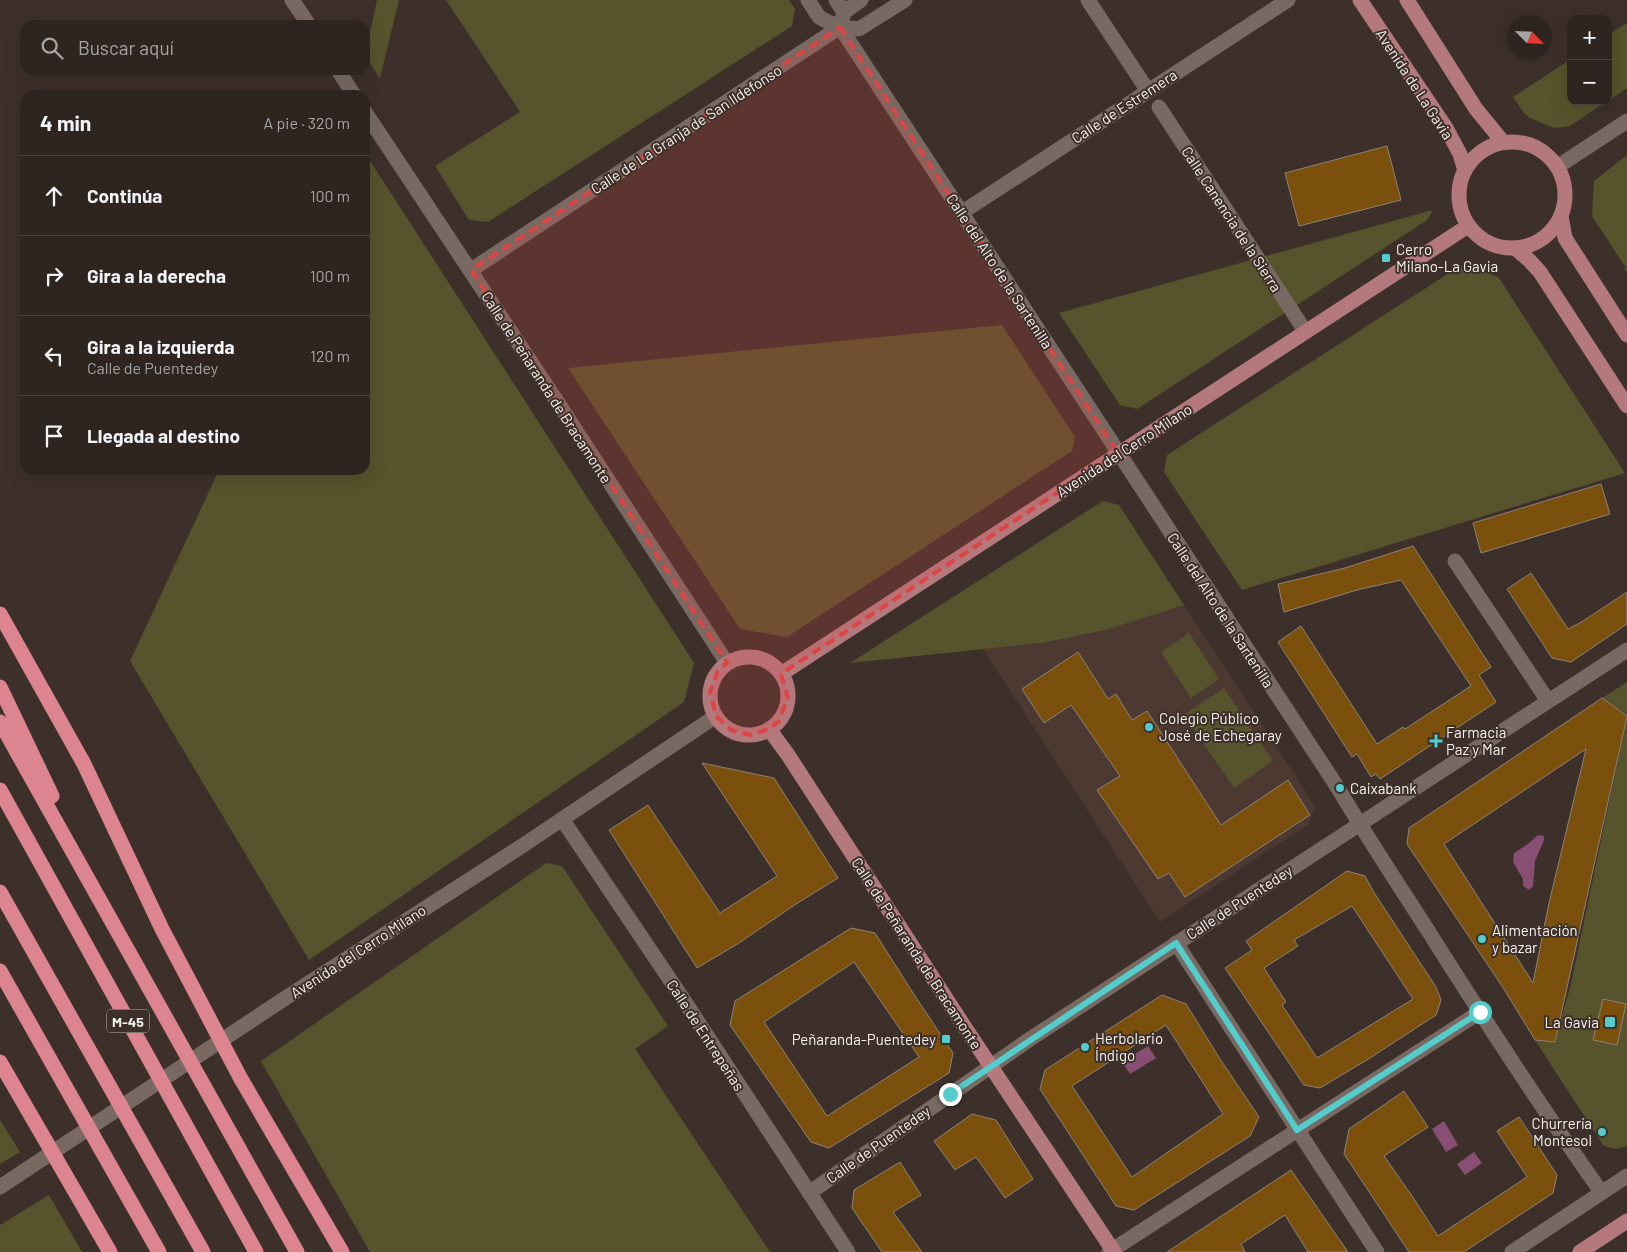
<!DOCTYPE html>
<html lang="es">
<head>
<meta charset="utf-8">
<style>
  :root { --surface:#2e2420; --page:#362c29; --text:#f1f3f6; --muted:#a7a4a5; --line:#49413e }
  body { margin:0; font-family:Barlow,sans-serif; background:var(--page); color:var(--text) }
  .controls { position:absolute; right:15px; top:15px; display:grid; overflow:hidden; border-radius:10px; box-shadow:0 5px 20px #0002 }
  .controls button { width:45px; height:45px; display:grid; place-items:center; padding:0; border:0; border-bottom:1px solid var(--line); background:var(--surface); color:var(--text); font:25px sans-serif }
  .compass { position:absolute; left:1507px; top:15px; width:45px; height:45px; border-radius:50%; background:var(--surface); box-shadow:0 5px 20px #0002; rotate:114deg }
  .stop { position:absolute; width:15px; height:15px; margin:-11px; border:4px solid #53cdcb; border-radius:50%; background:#fff }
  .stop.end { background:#53cdcb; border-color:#fff; box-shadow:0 1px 5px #0008 }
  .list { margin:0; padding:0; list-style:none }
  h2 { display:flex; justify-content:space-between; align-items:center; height:65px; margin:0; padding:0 20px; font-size:21px }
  h2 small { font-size:16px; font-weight:400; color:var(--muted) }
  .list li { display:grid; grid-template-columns:32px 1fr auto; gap:15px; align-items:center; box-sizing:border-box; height:80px; padding:0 20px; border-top:1px solid var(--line) }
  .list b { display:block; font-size:19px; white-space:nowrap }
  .list p { margin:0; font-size:16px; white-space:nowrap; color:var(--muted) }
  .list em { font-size:16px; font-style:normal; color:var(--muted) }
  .icon { flex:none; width:28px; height:28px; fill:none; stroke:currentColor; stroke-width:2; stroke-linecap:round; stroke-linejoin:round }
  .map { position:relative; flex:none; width:1627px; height:1252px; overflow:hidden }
  .search { position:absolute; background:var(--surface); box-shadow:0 5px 20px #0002; left:20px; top:20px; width:350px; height:55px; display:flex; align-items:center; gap:12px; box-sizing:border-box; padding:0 18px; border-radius:15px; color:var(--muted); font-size:19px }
  .panel { position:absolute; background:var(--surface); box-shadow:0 5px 20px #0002; left:20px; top:90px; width:350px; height:385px; border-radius:15px }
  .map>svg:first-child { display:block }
  .built { fill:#4c3a32 }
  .green { fill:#57532c }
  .water { fill:#894e74 }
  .building { fill:#7a500c; stroke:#8d8478; fill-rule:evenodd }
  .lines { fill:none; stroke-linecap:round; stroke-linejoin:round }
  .minor { stroke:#786963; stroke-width:15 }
  .major { stroke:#b4797d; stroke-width:15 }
  .highway { stroke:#dc848f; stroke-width:15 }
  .route { stroke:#53cdcb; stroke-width:6 }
  .marked { fill:#db4645; fill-opacity:0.2; stroke:#db4645; stroke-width:4; stroke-dasharray:10 6; stroke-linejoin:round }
  .poi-dot { fill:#53cdcb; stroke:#3d302b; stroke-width:2 }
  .labels { text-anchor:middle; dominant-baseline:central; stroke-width:4; stroke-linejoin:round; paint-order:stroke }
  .shield { fill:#3d302b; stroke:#c0b6b2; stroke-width:1 }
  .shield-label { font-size:14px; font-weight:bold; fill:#f8f0ec }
  .street-label { font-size:15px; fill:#f8f0ec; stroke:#3d302b }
  .poi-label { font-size:15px; fill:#f8f0ec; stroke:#3d302b; text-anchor:start }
</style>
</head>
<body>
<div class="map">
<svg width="1627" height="1252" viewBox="0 0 1627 1252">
  <rect width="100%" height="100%" fill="#3d302b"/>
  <path class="built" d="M1184 605 1315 806 1310 823 1160 922 983 649 1042 643 1106 630Z"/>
  <path class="green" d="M377 0H399L380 78 365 56Z
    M446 0H789L795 9 792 26 488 222 469 220 435 166 520 112Z
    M1627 23V88L1608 101V35Z
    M1571 59V101H1607L1570 126 1554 128 1530 118 1524 113 1513 97Z
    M365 153 694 663 684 702 309 960 130 661 219 470H365Z
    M1627 155V270L1624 271 1626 268 1592 216 1594 181Z
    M1433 210 1427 220 1415 228 1137 409 1120 405 1059 313Z
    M1472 265 1499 278 1625 473 1242 590 1164 472 1167 455 1460 266Z
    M1002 325 1075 437 1072 451 787 637 740 629 568 368Z
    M1103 501 1119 505 1184 605 1106 630 1042 643 850 663Z
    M1189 633 1219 679 1191 698 1161 652Z
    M1627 682V715L1602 698Z
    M1224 688 1273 761 1234 788 1184 715Z
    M1627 716V1145C1619 1150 1612 1149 1603 1145L1535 1040 1555 1042 1571 984Z
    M546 863 562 866 668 1026 635 1049 770 1252H370L261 1061Z
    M0 1120 20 1152 0 1164Z
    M49 1195 82 1252H0V1225Z"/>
  <path class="water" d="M1538 835 1544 836V840L1535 861 1533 886 1529 890 1523 886V879L1513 862 1514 853 1528 844Z
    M1148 1046 1156 1058 1130 1074 1122 1062Z
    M1444 1121 1458 1145 1446 1152 1432 1129Z
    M1474 1152 1482 1163 1465 1175 1457 1164Z"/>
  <path class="building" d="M1387 146 1401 200 1299 226 1285 173Z
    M1601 484 1610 514 1481 553 1473 523Z
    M1413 546 1491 667 1479 675 1496 702 1380 779 1376 774 1371 777 1357 754 1352 757 1278 642 1301 626 1377 744 1403 727 1405 729 1471 686 1401 580 1357 590 1284 612 1278 584 1345 568Z
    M1531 573 1568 629 1583 621 1627 592V624L1571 662 1552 658 1507 589Z
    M1078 652 1108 699 1116 694 1132 720 1147 711 1221 825 1288 780 1310 815 1185 897 1169 873 1158 879 1097 790 1120 776 1071 705 1044 723 1022 689Z
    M1602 698 1627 716 1555 1042 1535 1040 1504 989 1407 844 1409 828ZM1586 749 1549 903 1533 983 1444 844Z
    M702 763 774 778 838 878 796 904 739 943 697 968 609 830 648 805 720 913 777 876Z
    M1347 871 1365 876 1373 891 1436 987 1441 1000 1436 1015 1370 1058 1320 1088 1304 1085 1225 968 1252 950 1246 941ZM1352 906 1413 999 1317 1058 1282 1005 1286 1002 1264 968 1298 946 1294 940Z
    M851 928 875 933 913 993 953 1053 949 1073 829 1148 811 1142 730 1025 735 1001ZM854 962 919 1057 827 1116 764 1022Z
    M1162 995 1186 1004 1220 1059 1259 1117 1250 1136 1134 1210 1116 1206 1040 1089 1045 1070ZM1166 1025 1223 1114 1132 1177 1072 1086Z
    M1603 999 1626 1004 1617 1045 1593 1040Z
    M1404 1091 1428 1127 1384 1156 1412 1196 1438 1236 1527 1177 1497 1131 1519 1117 1557 1175 1553 1193 1464 1252H1409L1344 1154 1349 1129Z
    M972 1114 996 1120 1033 1179 1005 1198 976 1157 955 1170 934 1141Z
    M900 1162 921 1195 893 1212 922 1252H882L852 1208 854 1190Z
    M1291 1170 1348 1252H1308L1285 1215 1241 1244 1245 1252H1167Z"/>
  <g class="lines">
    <path class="minor" d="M292 0 309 25
      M808 0 819 17 828 22 840 27 859 29 905 0
      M836 0 844 12 840 27 1336 785C1365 834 1396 881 1427 929 1483 1018 1541 1107 1602 1193
      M1088 0 1148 91
      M844 12 861 0
      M338 70 354 95
      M1159 107 1305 331
      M365 112 558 403 727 663
      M1557 167 1627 121
      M961 213 1288 0
      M471 270 840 27
      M1455 561 1548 701
      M562 819 685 1002 848 1252
      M1176 943 1377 1252
      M0 1187 287 997 522 846 716 716
      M809 1193 1030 1039 1627 650
      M1109 1252 1480 1012
      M1512 1252 1627 1176"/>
    <path class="major" d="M1360 0 1446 128 1460 154 1465 171
      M1407 0 1476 109 1503 142
      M1459 195a53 53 0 1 1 106 0a53 53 0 1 1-106 0Z
      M1561 216 1565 238 1627 335
      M1515 248 1529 260 1540 272 1627 406
      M710 696a39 39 0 1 1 78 0a39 39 0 1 1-78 0Z
      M781 674 1468 226
      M769 729 788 755 964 1026 1114 1252
      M1580 1252 1627 1221"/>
    <path class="highway" d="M0 614 84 764 162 929 241 1079 342 1252
      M0 687 52 796
      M0 722 297 1252
      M0 790 256 1252
      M0 892 203 1252
      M0 971 159 1252
      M0 1062 110 1252"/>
  </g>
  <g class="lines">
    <path class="route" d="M950 1094 1176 943 1297 1130 1480 1012"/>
  </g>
  <path class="marked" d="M840 27 1118 453 781 674 788 698 779 721 769 729 750 735 731 730 716 716 710 692 718 671 727 663 471 270Z"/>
  <g class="poi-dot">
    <rect x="1381" y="253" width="10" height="10" rx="2.5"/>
    <circle cx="1149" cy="727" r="5"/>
    <path d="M1433.5 733.5h5v5h5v5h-5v5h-5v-5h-5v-5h5z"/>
    <circle cx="1340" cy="788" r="5"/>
    <circle cx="1482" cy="939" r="5"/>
    <rect x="1604" y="1016" width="12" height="12" rx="2.5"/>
    <rect x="941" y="1034" width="10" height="10" rx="2.5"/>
    <circle cx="1085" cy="1047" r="5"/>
    <circle cx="1602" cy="1132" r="5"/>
  </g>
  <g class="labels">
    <rect class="shield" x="107" y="1009.5" width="42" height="23" rx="4"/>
    <g class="shield-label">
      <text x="128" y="1021">M-45</text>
    </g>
    <g class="street-label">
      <text transform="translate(1415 84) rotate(57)">Avenida de La Gavia</text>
      <text transform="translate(1124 106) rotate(-33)">Calle de Estremera</text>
      <text transform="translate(686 129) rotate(-33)">Calle de La Granja de San Ildefonso</text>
      <text transform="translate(1232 219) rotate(57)">Calle Canencia de la Sierra</text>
      <text transform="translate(1000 271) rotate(57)">Calle del Alto de la Sartenilla</text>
      <text transform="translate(547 387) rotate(57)">Calle de Peñaranda de Bracamonte</text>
      <text transform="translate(1124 450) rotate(-33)">Avenida del Cerro Milano</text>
      <text transform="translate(1221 610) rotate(57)">Calle del Alto de la Sartenilla</text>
      <text transform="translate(1239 902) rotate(-33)">Calle de Puentedey</text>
      <text transform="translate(358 951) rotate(-33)">Avenida del Cerro Milano</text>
      <text transform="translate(917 953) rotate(57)">Calle de Peñaranda de Bracamonte</text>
      <text transform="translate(706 1035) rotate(57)">Calle de Entrepeñas</text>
      <text transform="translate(878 1144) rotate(-35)">Calle de Puentedey</text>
    </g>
    <g class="poi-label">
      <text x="1396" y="249">Cerro<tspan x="1396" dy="17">Milano-La Gavia</tspan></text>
      <text x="1159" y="718">Colegio Público<tspan x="1159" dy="17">José de Echegaray</tspan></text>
      <text x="1446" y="732">Farmacia<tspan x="1446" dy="17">Paz y Mar</tspan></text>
      <text x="1350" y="788">Caixabank</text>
      <text x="1492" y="930">Alimentación<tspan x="1492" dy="17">y bazar</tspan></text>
      <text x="1599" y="1022" text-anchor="end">La Gavia</text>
      <text x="1095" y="1038">Herbolario<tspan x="1095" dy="17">Índigo</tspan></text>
      <text x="936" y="1039" text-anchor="end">Peñaranda-Puentedey</text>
      <text x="1592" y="1123" text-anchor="end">Churrería<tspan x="1592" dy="17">Montesol</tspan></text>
    </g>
  </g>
</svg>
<div class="controls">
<button>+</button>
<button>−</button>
</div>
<svg class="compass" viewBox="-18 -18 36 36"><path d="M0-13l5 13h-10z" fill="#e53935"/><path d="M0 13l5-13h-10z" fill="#a7a4a5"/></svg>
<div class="stop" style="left:1480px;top:1012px"></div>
<div class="stop end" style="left:950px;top:1094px"></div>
<div class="search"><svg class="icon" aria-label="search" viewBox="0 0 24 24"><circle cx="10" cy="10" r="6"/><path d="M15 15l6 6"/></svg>Buscar aquí</div>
<section class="panel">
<h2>4 min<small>A pie · 320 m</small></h2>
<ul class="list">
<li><svg class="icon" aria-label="ahead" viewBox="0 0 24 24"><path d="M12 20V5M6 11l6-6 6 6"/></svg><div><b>Continúa</b></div><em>100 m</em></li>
<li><svg class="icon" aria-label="right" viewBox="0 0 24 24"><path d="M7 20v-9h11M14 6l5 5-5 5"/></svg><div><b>Gira a la derecha</b></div><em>100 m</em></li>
<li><svg class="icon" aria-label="left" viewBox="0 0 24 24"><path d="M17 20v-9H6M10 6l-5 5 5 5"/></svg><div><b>Gira a la izquierda</b><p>Calle de Puentedey</p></div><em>120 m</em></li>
<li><svg class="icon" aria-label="arrive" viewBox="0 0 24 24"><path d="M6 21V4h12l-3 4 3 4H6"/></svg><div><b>Llegada al destino</b></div></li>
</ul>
</section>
</div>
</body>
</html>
